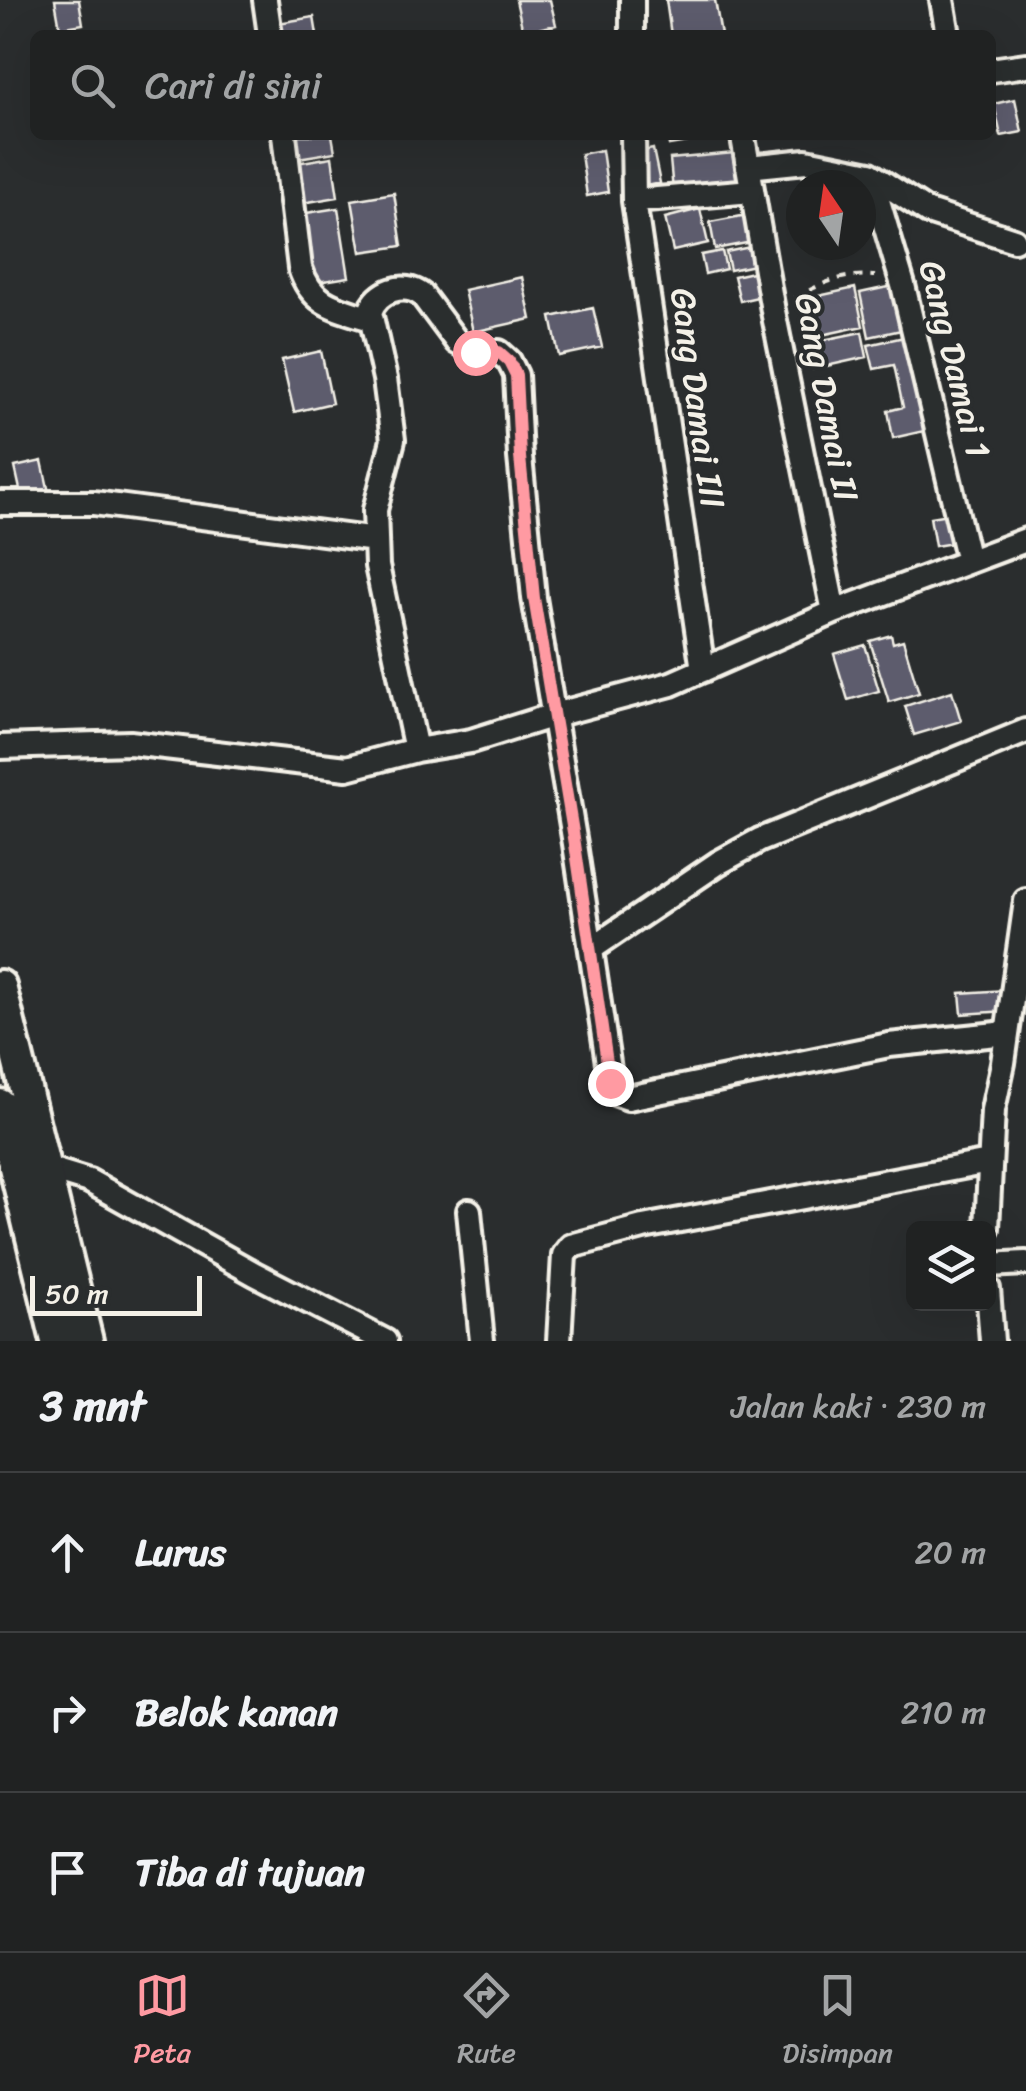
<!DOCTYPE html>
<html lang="id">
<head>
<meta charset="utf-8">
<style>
  :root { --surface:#202222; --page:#2d2f2f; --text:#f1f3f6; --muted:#a2a4a5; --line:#3d3f40; --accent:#ff9aa2 }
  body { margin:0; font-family:Sriracha,sans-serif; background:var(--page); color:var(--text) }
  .controls { position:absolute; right:30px; bottom:30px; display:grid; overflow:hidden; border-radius:15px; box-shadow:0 10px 40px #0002 }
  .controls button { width:90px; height:90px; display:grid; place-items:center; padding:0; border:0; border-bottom:2px solid var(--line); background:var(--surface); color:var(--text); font:50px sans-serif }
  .compass { position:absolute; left:786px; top:170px; width:90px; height:90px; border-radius:50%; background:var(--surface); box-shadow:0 10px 40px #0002; rotate:347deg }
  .scale { position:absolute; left:30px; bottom:25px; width:172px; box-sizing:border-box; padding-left:10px; border:5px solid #f4f1e8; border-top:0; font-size:28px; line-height:35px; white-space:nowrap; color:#f4f1e8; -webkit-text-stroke:8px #2a2d2e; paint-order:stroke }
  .stop { position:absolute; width:30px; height:30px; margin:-22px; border:8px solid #ff9aa2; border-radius:50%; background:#fff }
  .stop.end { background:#ff9aa2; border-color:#fff; box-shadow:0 2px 10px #0008 }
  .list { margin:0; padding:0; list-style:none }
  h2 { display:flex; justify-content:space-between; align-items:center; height:130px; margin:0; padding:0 40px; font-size:42px }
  h2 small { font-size:32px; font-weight:400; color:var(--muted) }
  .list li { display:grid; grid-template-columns:65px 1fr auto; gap:30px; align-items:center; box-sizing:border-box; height:160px; padding:0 40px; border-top:2px solid var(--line) }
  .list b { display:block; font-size:38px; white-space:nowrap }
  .list em { font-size:32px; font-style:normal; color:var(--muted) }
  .icon { flex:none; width:55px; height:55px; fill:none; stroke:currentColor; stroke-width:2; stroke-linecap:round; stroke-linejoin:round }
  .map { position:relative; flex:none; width:1026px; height:1341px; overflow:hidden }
  .search { position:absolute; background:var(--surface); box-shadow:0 10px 40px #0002; left:30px; right:30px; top:30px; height:110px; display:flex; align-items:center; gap:25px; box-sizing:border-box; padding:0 35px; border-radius:15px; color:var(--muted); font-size:38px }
  .sheet { height:610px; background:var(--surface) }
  nav { display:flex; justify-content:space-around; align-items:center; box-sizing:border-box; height:140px; border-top:2px solid var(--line); background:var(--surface); font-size:28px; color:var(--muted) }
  nav a { display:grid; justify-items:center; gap:5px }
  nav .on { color:var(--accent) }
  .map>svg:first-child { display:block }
  .building { fill:#5d5c6d; stroke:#f4f1e8; stroke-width:2.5 }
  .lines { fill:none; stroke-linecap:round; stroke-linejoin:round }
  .street-casing { stroke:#f4f1e8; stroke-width:30 }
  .secondary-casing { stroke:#f4f1e8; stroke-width:38 }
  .path { stroke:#f4f1e8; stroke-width:4; stroke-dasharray:8 8; stroke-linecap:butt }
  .street { stroke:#2a2d2e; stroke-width:22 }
  .secondary { stroke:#2a2d2e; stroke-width:30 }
  .route { stroke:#ff9aa2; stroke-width:12 }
  .labels { text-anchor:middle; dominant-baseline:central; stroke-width:8; stroke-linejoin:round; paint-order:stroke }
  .street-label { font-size:35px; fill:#f4f1e8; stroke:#2a2d2e }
</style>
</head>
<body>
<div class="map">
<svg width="1026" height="1341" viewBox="0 0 1026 1341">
  <rect width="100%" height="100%" fill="#2a2d2e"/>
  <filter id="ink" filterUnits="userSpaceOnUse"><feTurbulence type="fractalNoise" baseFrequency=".01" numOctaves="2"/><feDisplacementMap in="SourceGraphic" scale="20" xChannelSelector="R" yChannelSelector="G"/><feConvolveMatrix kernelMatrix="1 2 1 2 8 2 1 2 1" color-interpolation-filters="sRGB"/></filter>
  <g filter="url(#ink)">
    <path class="building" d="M55 0H79L83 24 60 28Z
      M516 0H550L556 25 523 32Z
      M666 0H715L721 35H671Z
      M314 17 317 35H280L278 23Z
      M1015 99 1022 132 1001 136 994 104Z
      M294 135H332L335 152 298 158Z
      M667 135H729L669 145Z
      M653 149 660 183 646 186 639 152Z
      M602 150 608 192 587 196 581 154Z
      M745 152 748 183 673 191 670 159Z
      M332 157 338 197 302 203 296 163Z
      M394 193 402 246 361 252 352 200Z
      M338 208 349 277 311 283 300 214Z
      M700 209 708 243 673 251 665 218Z
      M747 215 752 242 715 249 710 222Z
      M755 246 759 264 730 270 726 252Z
      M722 251 726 269 705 274 701 255Z
      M757 271 762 296 740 301 734 276Z
      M522 277 531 319 473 332 464 290Z
      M897 285 906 329 869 337 860 293Z
      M855 288 863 326 808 338 800 300Z
      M593 308 602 347 559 356 551 317Z
      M862 332 867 357 813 369 808 343Z
      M913 335 933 429 893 438 888 411 903 407 894 365 874 369 868 345Z
      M321 351 332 403 294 412 282 360Z
      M42 461 48 488 21 494 15 467Z
      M954 513 959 542 935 546 930 517Z
      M891 635 893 643 903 640 919 693 889 702 870 641Z
      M865 645 879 691 848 700 834 654Z
      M952 691 961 721 914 735 905 706Z
      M1006 990 1007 1011 962 1014 960 993Z"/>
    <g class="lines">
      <g class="street-casing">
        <path id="street" d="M265 0 270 35
          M632 0V35
          M942 0 948 35
          M991 70 1026 65
          M284 135 300 268C312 306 337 308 371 319
          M633 135 634 201 703 670
          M743 137 773 311 834 612
          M748 167 806 161 870 174 928 212 1014 240
          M870 174 903 285 968 561
          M634 201 752 191
          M0 503H94L376 540
          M0 747 130 743 347 768 416 750 471 741 554 715 671 684 834 612 1026 540
          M416 750 377 566 375 510 393 440 385 379 370 312C377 291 404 281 422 295L457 342 475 352H499L509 361 516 375 520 457 534 598 575 844 611 1083 617 1094 628 1098 889 1045 1007 1033
          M591 949 718 863 760 840 1026 731
          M43 1167 89 1181 255 1274 385 1341
          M469 1211 482 1341
          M987 1228 993 1110 1003 1063 1026 901
          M988 1265 1026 1263
          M988 1289 992 1341
          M559 1341 564 1255 571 1246 643 1227 989 1162"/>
      </g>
      <g class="secondary-casing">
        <path id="secondary" d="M0 986 87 1341
          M0 1105 57 1341"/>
      </g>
      <path class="path" d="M795 298C822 283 843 273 875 276"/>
      <use href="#street" class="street"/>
      <use href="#secondary" class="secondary"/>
    </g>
  </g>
  <g class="lines" filter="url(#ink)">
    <path class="route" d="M475 352H499L509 361 516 375 520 457 534 598 575 844 610 1083"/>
  </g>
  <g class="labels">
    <g class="street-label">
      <text transform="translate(955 359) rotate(76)">Gang Damai 1</text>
      <text transform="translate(827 397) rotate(79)">Gang Damai II</text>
      <text transform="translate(698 398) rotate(82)">Gang Damai III</text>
    </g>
  </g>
</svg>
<div class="controls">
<button><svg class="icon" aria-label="layers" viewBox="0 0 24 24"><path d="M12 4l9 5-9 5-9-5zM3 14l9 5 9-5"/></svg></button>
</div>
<svg class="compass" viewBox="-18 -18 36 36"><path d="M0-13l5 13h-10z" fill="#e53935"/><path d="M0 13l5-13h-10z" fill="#a2a4a5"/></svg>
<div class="scale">50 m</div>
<div class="stop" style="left:475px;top:352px"></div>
<div class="stop end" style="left:610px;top:1083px"></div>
<div class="search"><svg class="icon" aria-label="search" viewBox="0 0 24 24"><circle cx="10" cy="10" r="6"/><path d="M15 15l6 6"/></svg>Cari di sini</div>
</div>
<section class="sheet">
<h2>3 mnt<small>Jalan kaki · 230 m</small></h2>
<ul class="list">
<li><svg class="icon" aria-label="ahead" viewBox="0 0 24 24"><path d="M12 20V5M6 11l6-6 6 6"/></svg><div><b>Lurus</b></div><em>20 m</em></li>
<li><svg class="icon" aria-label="right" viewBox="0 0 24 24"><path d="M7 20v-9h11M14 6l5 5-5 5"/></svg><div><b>Belok kanan</b></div><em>210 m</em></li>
<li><svg class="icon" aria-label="arrive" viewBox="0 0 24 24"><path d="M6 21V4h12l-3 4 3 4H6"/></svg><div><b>Tiba di tujuan</b></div></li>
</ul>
</section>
<nav>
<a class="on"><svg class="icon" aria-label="map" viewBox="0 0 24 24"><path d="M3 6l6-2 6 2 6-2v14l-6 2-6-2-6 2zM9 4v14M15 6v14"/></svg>Peta</a>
<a><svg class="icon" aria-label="directions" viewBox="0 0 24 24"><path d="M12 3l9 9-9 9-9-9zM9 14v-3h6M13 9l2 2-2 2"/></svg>Rute</a>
<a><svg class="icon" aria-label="saved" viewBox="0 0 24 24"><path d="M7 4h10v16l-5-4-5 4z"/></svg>Disimpan</a>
</nav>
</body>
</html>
